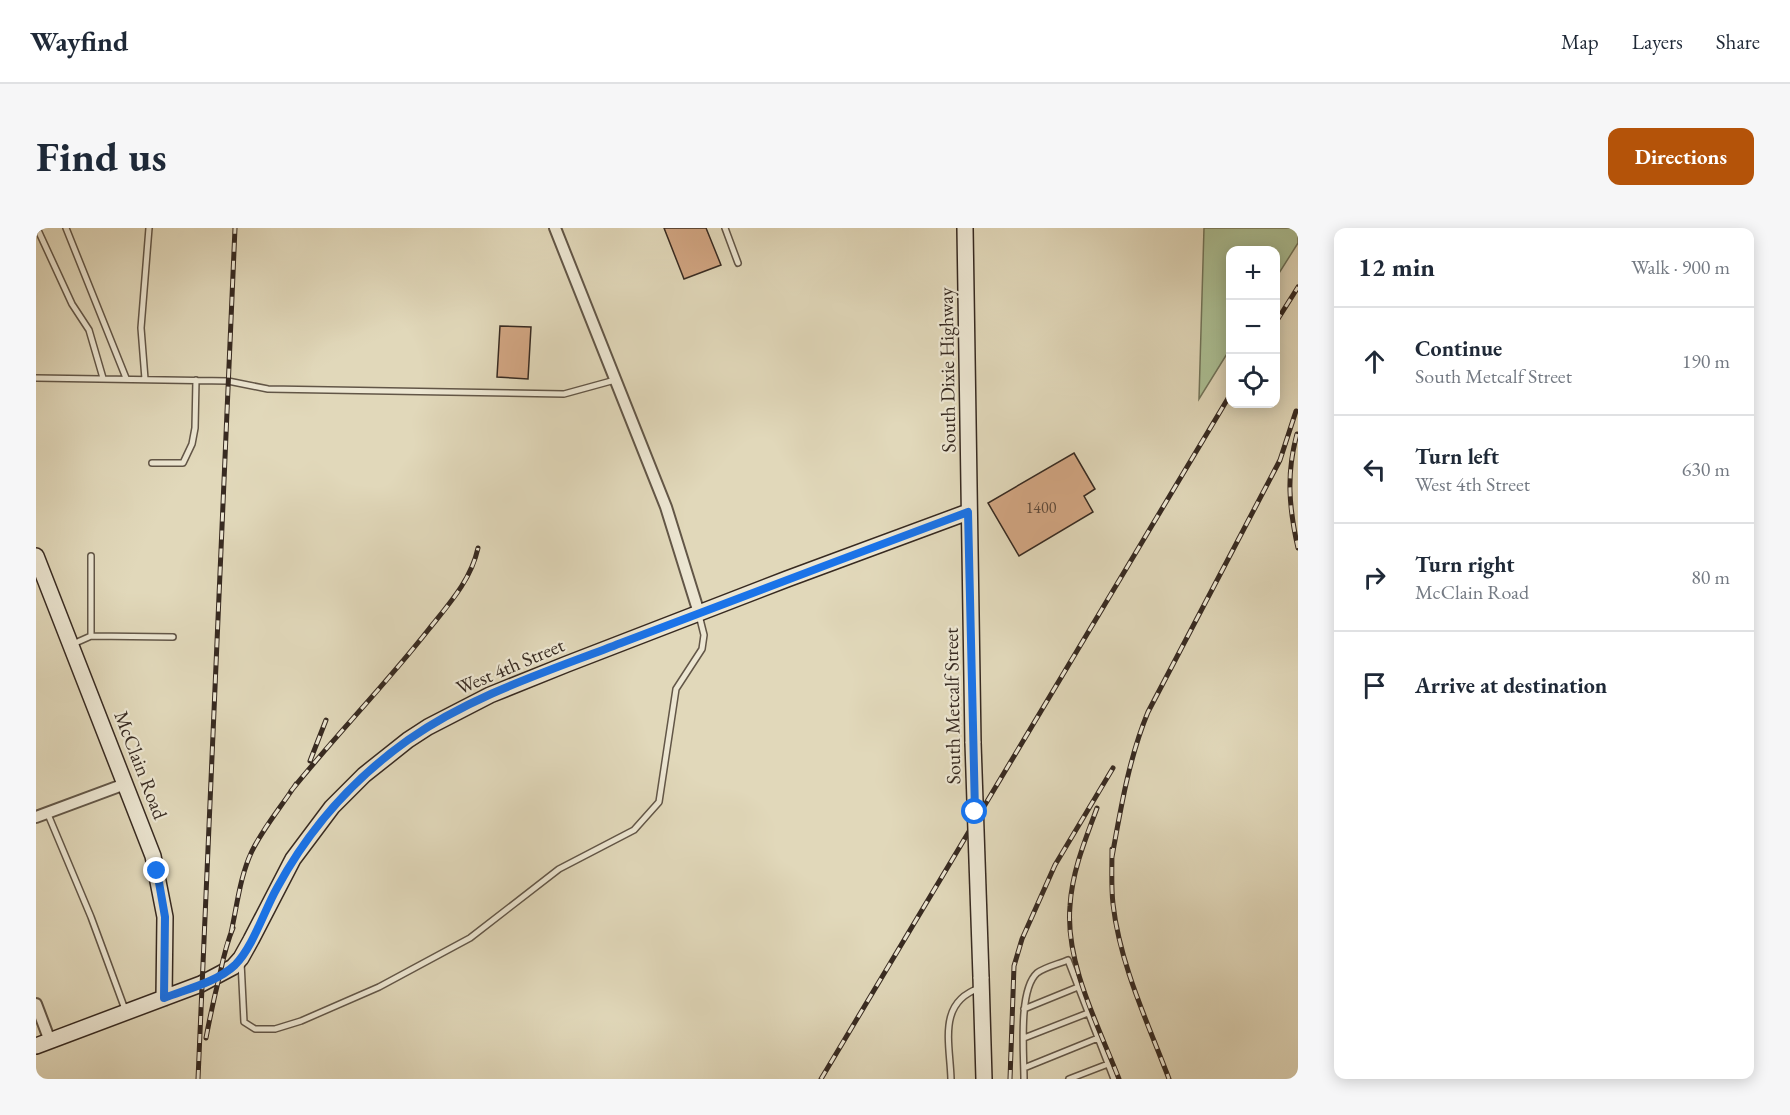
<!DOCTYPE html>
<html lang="en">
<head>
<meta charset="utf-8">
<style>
  :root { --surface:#fff; --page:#f6f6f7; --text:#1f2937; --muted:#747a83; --line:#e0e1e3; --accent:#b45309 }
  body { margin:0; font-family:"EB Garamond",serif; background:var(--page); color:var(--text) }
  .controls { position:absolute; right:18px; top:18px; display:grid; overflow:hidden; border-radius:12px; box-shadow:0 3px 15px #0003 }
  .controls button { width:54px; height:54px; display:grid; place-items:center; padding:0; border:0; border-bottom:2px solid var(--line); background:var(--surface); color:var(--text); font:30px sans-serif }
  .stop { position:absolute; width:18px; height:18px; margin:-14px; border:4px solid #1a73e8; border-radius:50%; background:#fff }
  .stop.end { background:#1a73e8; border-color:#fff; box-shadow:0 2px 6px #0008 }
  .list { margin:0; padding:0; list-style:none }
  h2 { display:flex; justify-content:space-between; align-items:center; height:78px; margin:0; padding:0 24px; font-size:26px }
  h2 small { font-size:20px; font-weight:400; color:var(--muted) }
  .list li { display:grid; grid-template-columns:39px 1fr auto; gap:18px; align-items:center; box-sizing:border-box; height:108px; padding:0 24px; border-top:2px solid var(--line) }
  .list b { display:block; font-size:22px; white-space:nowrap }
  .list p { margin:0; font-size:20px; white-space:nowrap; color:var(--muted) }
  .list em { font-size:20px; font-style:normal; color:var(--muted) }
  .icon { flex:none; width:33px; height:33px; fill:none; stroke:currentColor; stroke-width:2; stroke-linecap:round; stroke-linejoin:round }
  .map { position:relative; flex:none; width:1262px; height:851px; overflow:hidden; border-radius:12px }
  header { display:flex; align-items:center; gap:36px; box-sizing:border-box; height:84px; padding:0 30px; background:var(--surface); border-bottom:2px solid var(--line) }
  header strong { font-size:28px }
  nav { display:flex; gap:33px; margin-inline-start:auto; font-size:21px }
  .intro { display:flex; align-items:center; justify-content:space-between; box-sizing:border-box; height:144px; padding:0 36px }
  h1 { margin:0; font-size:42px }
  .button { padding:15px 27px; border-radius:12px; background:var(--accent); color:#fff; font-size:21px; font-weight:700 }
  main { display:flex; gap:36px; padding:0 36px }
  aside { flex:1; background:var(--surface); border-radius:12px; box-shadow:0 3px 15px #0003 }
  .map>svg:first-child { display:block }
  .green { fill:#acc095; stroke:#72755b; stroke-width:1.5 }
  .building { fill:#d1a582; stroke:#372a21; stroke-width:1.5 }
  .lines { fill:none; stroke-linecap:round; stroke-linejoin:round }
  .lane-casing { stroke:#625647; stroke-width:8 }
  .street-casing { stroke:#625647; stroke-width:14 }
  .secondary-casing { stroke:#372a21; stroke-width:18 }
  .lane { stroke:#ece6d2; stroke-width:5 }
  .street { stroke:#ece6d2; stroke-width:10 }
  .secondary { stroke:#ece6d2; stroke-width:15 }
  .rail-casing { stroke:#372a21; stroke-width:5 }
  .rail { stroke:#ece6d2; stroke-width:3; stroke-dasharray:9; stroke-linecap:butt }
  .secondary-bridge-casing { stroke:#372a21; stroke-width:18; stroke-linecap:butt }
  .secondary-bridge { stroke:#ece6d2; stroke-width:15 }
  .route { stroke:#1a73e8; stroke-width:8 }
  .labels { text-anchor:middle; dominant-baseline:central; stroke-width:4.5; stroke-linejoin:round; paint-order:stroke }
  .number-label { font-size:16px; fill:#5e4939 }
  .street-label { font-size:20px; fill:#372a21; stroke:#ece6d2 }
</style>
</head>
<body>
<header>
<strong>Wayfind</strong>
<nav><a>Map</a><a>Layers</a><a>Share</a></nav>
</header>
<div class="intro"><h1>Find us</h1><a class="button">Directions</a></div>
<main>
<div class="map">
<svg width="1262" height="851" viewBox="0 0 1262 851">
  <rect width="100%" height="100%" fill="#e1d8ba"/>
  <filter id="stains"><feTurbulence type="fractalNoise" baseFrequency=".00333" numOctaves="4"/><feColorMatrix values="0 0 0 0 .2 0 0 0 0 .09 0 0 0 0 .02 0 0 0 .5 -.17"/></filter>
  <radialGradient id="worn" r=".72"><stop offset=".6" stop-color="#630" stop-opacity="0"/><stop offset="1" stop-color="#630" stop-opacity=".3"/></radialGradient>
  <path class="green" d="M1168 0H1262V15L1240 50V22H1194V121L1163 171Z"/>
  <path class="building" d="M628 0H670L685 37 648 51Z
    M464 98 495 99 492 151 461 149Z
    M1038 225 1059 261 1048 268 1057 284 983 328 952 275Z"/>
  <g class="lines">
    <g class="lane-casing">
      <path id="lane" d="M1 0 36 76 53 102 67 150
        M30 0 90 150
        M689 0 702 35
        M0 150 192 153 232 161 528 166 579 152
        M109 151 105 100 113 0
        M116 235H147L156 216 159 200 160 152
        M55 328V408
        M37 416 55 408 137 409
        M11 584 55 689 90 784
        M205 734 208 794 219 801H239L265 793 343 759 434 710 523 641 598 602 623 574 640 461 666 421 668 407 663 387
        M988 781 1042 759
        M988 810 1052 785
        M988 840 1062 810
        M915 851C914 815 901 774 944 760
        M988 851C988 826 982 762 1001 745 1009 739 1023 736 1032 732L1078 851
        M1033 851 1072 836"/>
    </g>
    <g class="street-casing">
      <path id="street" d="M519 0 630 279 663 385
        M0 589 89 556
        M0 776 14 813"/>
    </g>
    <g class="secondary-casing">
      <path id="secondary" d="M929 0 937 515
        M0 328 117 628 129 689 128 770
        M945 749 948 851
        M0 818 165 756 197 739 205 730 215 712 257 631 296 579 328 547 372 512 392 499 454 467 531 436 751 351 932 284"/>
    </g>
    <use href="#lane" class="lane"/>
    <use href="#street" class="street"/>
    <use href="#secondary" class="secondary"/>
    <g class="rail-casing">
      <path id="rail" d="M1240 94 1262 59
        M1261 206C1250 246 1253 280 1262 320
        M274 533 290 492
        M255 563C299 508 349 457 393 401 413 376 435 352 442 320
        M1061 580C1049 612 1036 644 1034 678 1029 735 1063 799 1083 851
        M1076 621C1076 639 1075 658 1077 676 1084 737 1112 795 1133 851
        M1076 629C1085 579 1093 530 1112 484L1244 232 1260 183
        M195 705C201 678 204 648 216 623 228 599 245 579 260 556
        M170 810C174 789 178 770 183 750 187 732 190 716 197 700
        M162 851 199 0
        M785 851 1194 167
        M974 851 978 738 986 711 1019 637 1077 540"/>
    </g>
    <use href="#rail" class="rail"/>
    <g class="secondary-bridge-casing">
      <path id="secondary-bridge" d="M937 515 945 749"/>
    </g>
    <use href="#secondary-bridge" class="secondary-bridge"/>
  </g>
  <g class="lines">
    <path class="route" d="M121 643 129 689 128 770C151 761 181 754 199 737 217 719 228 683 241 660 273 601 317 551 372 512 436 467 513 443 585 415 701 371 816 327 932 284L939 584"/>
  </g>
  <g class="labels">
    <g class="number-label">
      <text x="1005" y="279">1400</text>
    </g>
    <g class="street-label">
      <text transform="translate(911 142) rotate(-91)">South Dixie Highway</text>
      <text transform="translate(474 438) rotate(-23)">West 4th Street</text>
      <text transform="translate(916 478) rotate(-91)">South Metcalf Street</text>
      <text transform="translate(105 537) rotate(69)">McClain Road</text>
    </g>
  </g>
  <rect width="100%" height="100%" filter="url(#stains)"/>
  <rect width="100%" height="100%" fill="url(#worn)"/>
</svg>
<div class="controls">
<button>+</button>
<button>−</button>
<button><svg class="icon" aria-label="locate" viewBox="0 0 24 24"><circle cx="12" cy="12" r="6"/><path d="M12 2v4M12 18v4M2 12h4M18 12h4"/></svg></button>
</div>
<div class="stop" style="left:939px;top:584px"></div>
<div class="stop end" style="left:121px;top:643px"></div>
</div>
<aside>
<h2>12 min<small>Walk · 900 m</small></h2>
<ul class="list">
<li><svg class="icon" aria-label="ahead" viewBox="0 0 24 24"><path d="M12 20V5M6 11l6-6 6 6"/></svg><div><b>Continue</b><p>South Metcalf Street</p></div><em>190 m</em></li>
<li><svg class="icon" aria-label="left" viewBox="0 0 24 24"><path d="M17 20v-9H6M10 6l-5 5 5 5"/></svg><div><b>Turn left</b><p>West 4th Street</p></div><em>630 m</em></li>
<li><svg class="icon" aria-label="right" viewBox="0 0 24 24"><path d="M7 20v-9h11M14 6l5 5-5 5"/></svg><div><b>Turn right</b><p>McClain Road</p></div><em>80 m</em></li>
<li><svg class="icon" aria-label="arrive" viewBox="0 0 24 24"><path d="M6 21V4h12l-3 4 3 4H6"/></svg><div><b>Arrive at destination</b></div></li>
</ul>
</aside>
</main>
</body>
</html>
